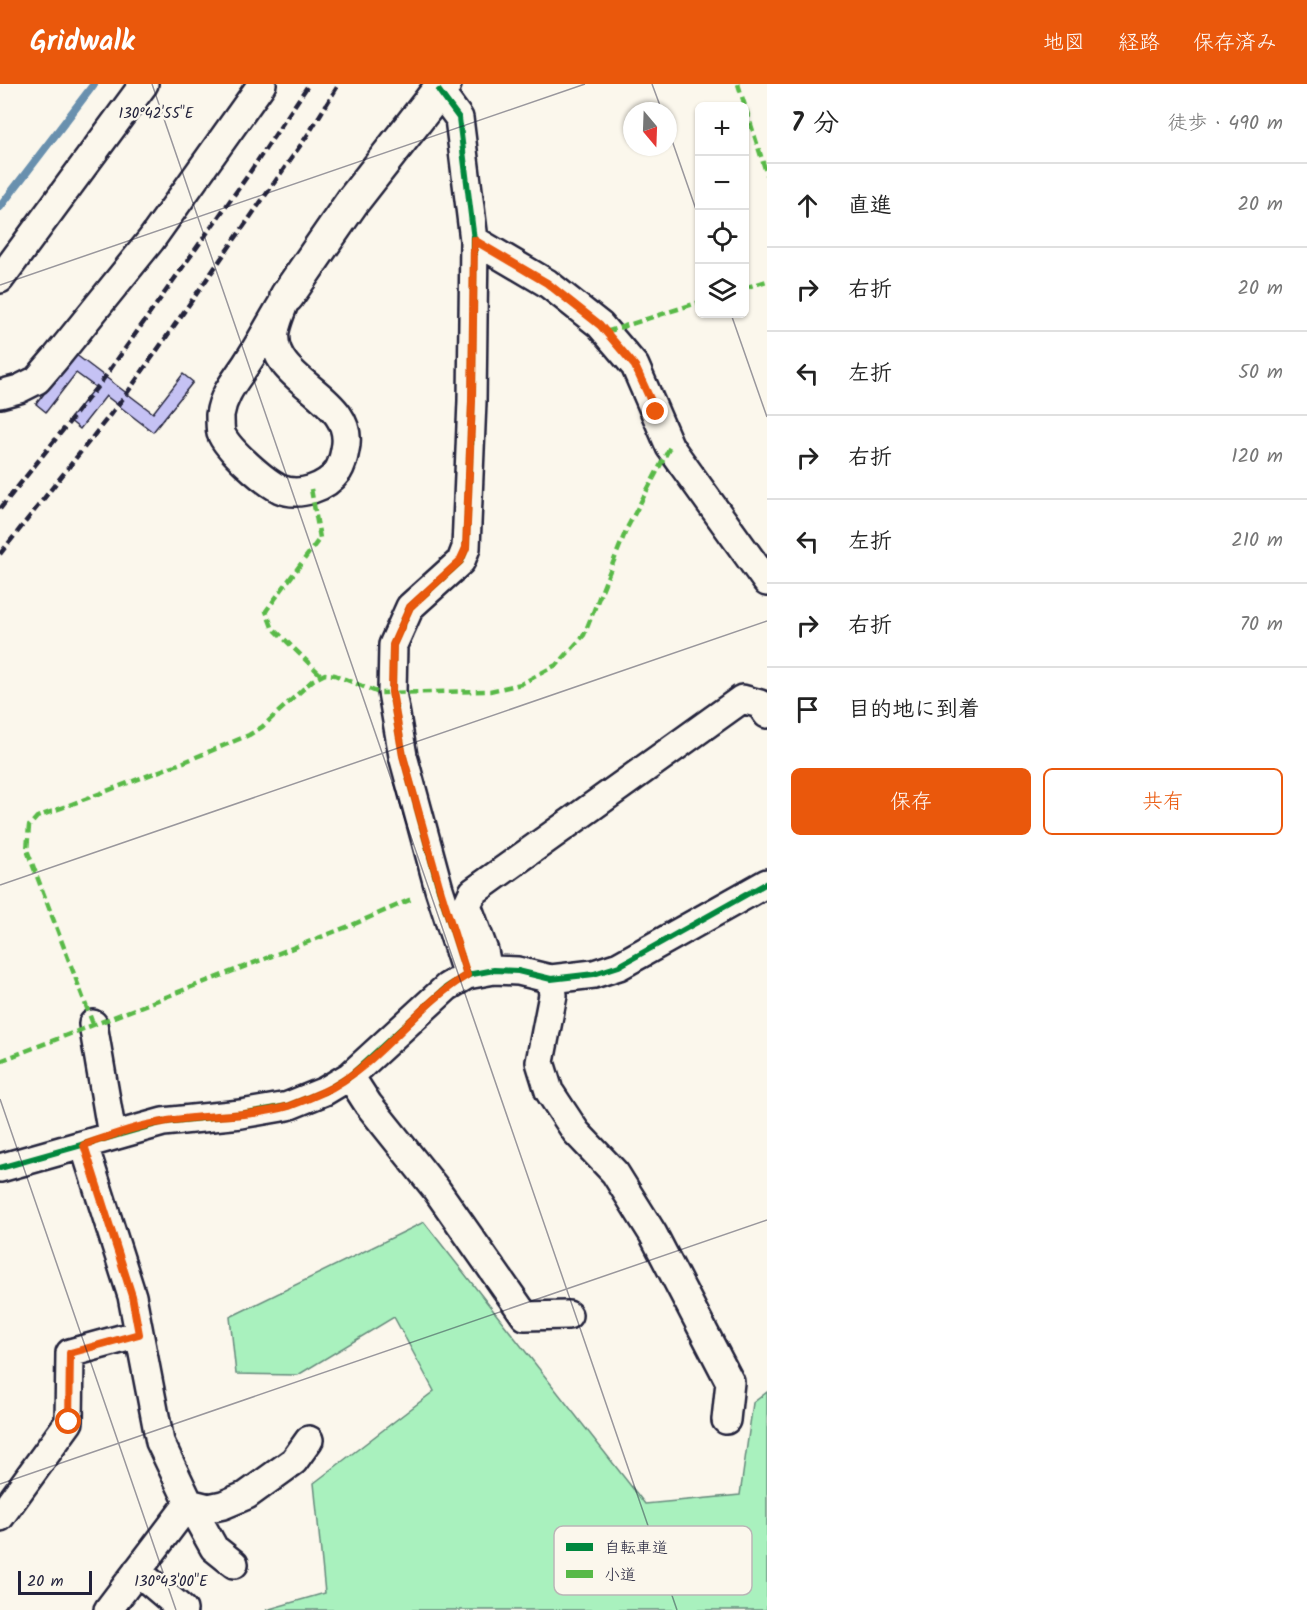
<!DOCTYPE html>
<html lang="ja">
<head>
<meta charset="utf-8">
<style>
  :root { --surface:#fff; --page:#f2f2f2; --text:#222; --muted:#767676; --line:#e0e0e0; --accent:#ea580c }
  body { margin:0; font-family:Kalam,"Klee One",sans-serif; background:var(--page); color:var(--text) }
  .controls { position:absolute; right:18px; top:18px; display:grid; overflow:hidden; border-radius:9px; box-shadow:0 2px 4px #0004 }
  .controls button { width:54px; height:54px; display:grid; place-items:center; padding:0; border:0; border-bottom:2px solid var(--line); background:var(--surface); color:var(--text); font:30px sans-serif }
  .compass { position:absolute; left:623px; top:18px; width:54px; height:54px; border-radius:50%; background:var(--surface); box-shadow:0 2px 4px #0004; rotate:161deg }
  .scale { position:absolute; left:18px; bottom:15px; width:74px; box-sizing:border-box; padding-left:6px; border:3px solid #22223b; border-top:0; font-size:16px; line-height:21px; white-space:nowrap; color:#22223b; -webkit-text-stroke:4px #fbf7ec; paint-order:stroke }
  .stop { position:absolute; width:18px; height:18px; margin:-14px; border:4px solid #ea580c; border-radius:50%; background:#fff }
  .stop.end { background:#ea580c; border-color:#fff; box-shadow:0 2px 6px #0008 }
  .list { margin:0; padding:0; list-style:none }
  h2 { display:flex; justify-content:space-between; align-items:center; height:78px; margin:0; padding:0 24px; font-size:26px }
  h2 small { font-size:20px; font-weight:400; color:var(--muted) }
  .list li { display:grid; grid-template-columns:39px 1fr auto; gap:18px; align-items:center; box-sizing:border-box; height:84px; padding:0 24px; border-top:2px solid var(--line) }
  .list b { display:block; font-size:22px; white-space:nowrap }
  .list em { font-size:20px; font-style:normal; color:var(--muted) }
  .actions { display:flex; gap:12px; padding:18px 24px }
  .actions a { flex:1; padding:14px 0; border:2px solid var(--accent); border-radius:9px; text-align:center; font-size:21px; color:var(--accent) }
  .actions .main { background:var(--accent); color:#fff }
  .icon { flex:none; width:33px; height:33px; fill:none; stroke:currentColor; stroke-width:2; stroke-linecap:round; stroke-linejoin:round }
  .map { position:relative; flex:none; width:767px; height:1526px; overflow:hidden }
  header { display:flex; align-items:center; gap:36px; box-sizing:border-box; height:84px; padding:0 30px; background:var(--accent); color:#fff }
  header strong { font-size:28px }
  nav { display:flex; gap:33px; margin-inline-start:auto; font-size:21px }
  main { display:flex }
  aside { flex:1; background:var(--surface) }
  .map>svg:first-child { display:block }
  .green { fill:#a9f1be; stroke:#668a7c; stroke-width:1.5 }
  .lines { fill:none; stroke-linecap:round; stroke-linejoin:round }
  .stream { stroke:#6990ae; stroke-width:8 }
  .building { fill:#c5c2f4; stroke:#22223b; stroke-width:1.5 }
  .minor-casing { stroke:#22223b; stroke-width:32 }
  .tertiary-casing { stroke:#22223b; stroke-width:38 }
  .minor { stroke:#fbf7ec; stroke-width:27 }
  .tertiary { stroke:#fbf7ec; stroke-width:33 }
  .rail { stroke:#22223b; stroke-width:4.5; stroke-dasharray:9 4.5; stroke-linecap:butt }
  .quiet { stroke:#58b947; stroke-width:4.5; stroke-dasharray:9 4.5; stroke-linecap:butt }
  .cycleway-casing { stroke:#fbf7ec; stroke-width:10 }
  .cycleway { stroke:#00873e; stroke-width:6 }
  .route { stroke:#ea580c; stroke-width:8 }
  .ticks { fill:none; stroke:#22223b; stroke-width:1.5; stroke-opacity:0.45 }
  .key { fill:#fbf7ec; stroke:#bab7b7; stroke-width:1.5 }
  .key-label { font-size:16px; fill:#22223b }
  .ticks-label { font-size:15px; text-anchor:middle; fill:#22223b; stroke:#fbf7ec; stroke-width:5; stroke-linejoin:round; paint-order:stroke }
</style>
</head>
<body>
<header>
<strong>Gridwalk</strong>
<nav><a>地図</a><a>経路</a><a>保存済み</a></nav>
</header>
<main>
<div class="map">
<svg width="767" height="1526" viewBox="0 0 767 1526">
  <rect width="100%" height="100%" fill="#fbf7ec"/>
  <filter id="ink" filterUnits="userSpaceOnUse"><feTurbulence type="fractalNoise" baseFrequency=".0167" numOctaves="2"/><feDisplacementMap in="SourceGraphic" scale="12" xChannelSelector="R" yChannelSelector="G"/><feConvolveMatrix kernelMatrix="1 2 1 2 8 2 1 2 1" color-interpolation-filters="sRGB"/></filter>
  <g filter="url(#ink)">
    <path class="green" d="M424 1138 645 1420 740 1411 753 1319 767 1308V1526H266L325 1509 314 1399 434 1307 394 1233 298 1291 236 1290 230 1233Z"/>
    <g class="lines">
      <path class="stream" d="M0 123 94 0"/>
    </g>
    <path class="building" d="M75 270 153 329 183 290 193 298 153 348 106 312 80 345 69 336 95 303 76 289 46 328 36 320Z"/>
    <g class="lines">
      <g class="minor-casing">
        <path id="minor" d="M439 7 459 34 474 156 472 317 466 464 461 477 410 523 393 561 392 608 403 672 439 805 467 891
          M474 156 547 199 600 241 635 282 670 363 767 498
          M0 195 144 0
          M287 212C283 223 277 236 275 247 268 299 358 312 345 366 344 372 341 382 338 387 326 404 299 413 280 405 265 398 227 365 221 349 220 344 220 336 220 331 223 310 236 296 247 279 261 258 273 234 287 212Z
          M0 310 19 305 37 296 55 275 151 156 262 0
          M488 887 484 867 467 821 473 808 742 615 760 620 767 630
          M551 895 553 911 540 978 549 1007 576 1048 615 1089 653 1150 730 1298 726 1336
          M93 940 112 1051
          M350 992 368 1020 436 1105 525 1232 568 1231
          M84 1061 132 1212 160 1358 189 1419 108 1526
          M0 1084 163 1038 241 1030 288 1022 325 1007 350 992 447 903 467 891 494 886 518 887 551 895 594 890 619 882 767 799
          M189 1419 209 1424 223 1421 247 1411 294 1377 309 1356
          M189 1419 214 1464 234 1480
          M0 1433 69 1338 70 1269 139 1250
          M137 1487 183 1526"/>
      </g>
      <g class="tertiary-casing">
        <path id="tertiary" d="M287 212 352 118 444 0"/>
      </g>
      <use href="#minor" class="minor"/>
      <use href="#tertiary" class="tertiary"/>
      <path class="rail" d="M0 425 102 297 246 94 309 0
        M0 470 125 312 309 49 339 0"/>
      <path class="quiet" d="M738 0 767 91
        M744 204 767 197
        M606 248 700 218
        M311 405 320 454 266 527 272 543 322 592
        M93 940 27 766 29 742 37 733 184 678 249 651 262 643 313 596 325 590 335 591 379 609 490 607 521 600 558 580 584 551 627 444 670 363
        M0 977 352 841 414 814"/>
      <g class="cycleway-casing">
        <path id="cycleway" d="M439 7 459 34 474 156 472 317 466 464 461 477 410 523 393 561 392 608 403 672 439 805 467 891
          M0 1084 163 1038 241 1030 288 1022 325 1007 350 992 447 903 467 891 494 886 518 887 551 895 594 890 619 882 767 799"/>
      </g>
      <use href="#cycleway" class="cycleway"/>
    </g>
  </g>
  <g class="lines" filter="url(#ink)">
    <path class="route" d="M69 1338 70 1269 139 1250 132 1212 84 1061C110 1052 136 1042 163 1038 204 1030 248 1034 289 1022 300 1018 312 1013 323 1008 376 984 415 922 467 891L440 805 403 672 392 608 393 561 410 523 460 477 466 464 472 317 474 156 547 199 600 241 635 282 656 328"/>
  </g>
  <path class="ticks" d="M152 0 677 1526M652 0 662 27M668 45 700 137M0 201 585 0M731 230 767 333M0 801 767 537M0 1015 176 1526M0 1400 767 1136"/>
  <rect x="554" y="1442" width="198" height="69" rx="9" class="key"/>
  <rect x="566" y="1459" width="27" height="8" fill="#00873e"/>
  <rect x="566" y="1486" width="27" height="8" fill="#58b947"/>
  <g class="key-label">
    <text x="604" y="1469">自転車道</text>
    <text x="604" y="1496">小道</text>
  </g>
  <g class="ticks-label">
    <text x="156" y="34">130°42'55"E</text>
    <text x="171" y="1502">130°43'00"E</text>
  </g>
</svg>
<div class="controls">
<button>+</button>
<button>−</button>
<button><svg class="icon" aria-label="locate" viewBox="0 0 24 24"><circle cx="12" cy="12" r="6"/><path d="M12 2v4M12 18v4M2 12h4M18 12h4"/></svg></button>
<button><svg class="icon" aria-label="layers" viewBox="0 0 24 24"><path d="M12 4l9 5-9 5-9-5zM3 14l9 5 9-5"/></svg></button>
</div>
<svg class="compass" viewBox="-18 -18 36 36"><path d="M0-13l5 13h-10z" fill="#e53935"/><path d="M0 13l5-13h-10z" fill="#767676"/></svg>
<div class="scale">20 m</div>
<div class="stop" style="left:69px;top:1338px"></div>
<div class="stop end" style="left:656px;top:328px"></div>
</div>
<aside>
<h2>7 分<small>徒歩 · 490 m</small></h2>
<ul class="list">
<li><svg class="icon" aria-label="ahead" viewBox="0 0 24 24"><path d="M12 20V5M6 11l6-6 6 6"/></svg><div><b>直進</b></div><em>20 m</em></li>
<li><svg class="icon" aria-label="right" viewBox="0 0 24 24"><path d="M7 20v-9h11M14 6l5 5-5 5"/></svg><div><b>右折</b></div><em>20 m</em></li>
<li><svg class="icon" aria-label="left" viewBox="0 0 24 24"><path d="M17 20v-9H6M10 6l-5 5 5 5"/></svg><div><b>左折</b></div><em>50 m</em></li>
<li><svg class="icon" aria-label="right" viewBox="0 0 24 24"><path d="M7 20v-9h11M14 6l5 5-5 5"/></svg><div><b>右折</b></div><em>120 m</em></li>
<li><svg class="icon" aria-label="left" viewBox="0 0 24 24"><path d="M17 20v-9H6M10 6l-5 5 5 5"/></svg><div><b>左折</b></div><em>210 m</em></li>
<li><svg class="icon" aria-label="right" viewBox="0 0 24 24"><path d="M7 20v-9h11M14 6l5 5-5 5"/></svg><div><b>右折</b></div><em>70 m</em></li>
<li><svg class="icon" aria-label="arrive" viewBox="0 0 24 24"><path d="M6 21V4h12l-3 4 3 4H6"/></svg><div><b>目的地に到着</b></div></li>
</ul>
<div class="actions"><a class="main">保存</a><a>共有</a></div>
</aside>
</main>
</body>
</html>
